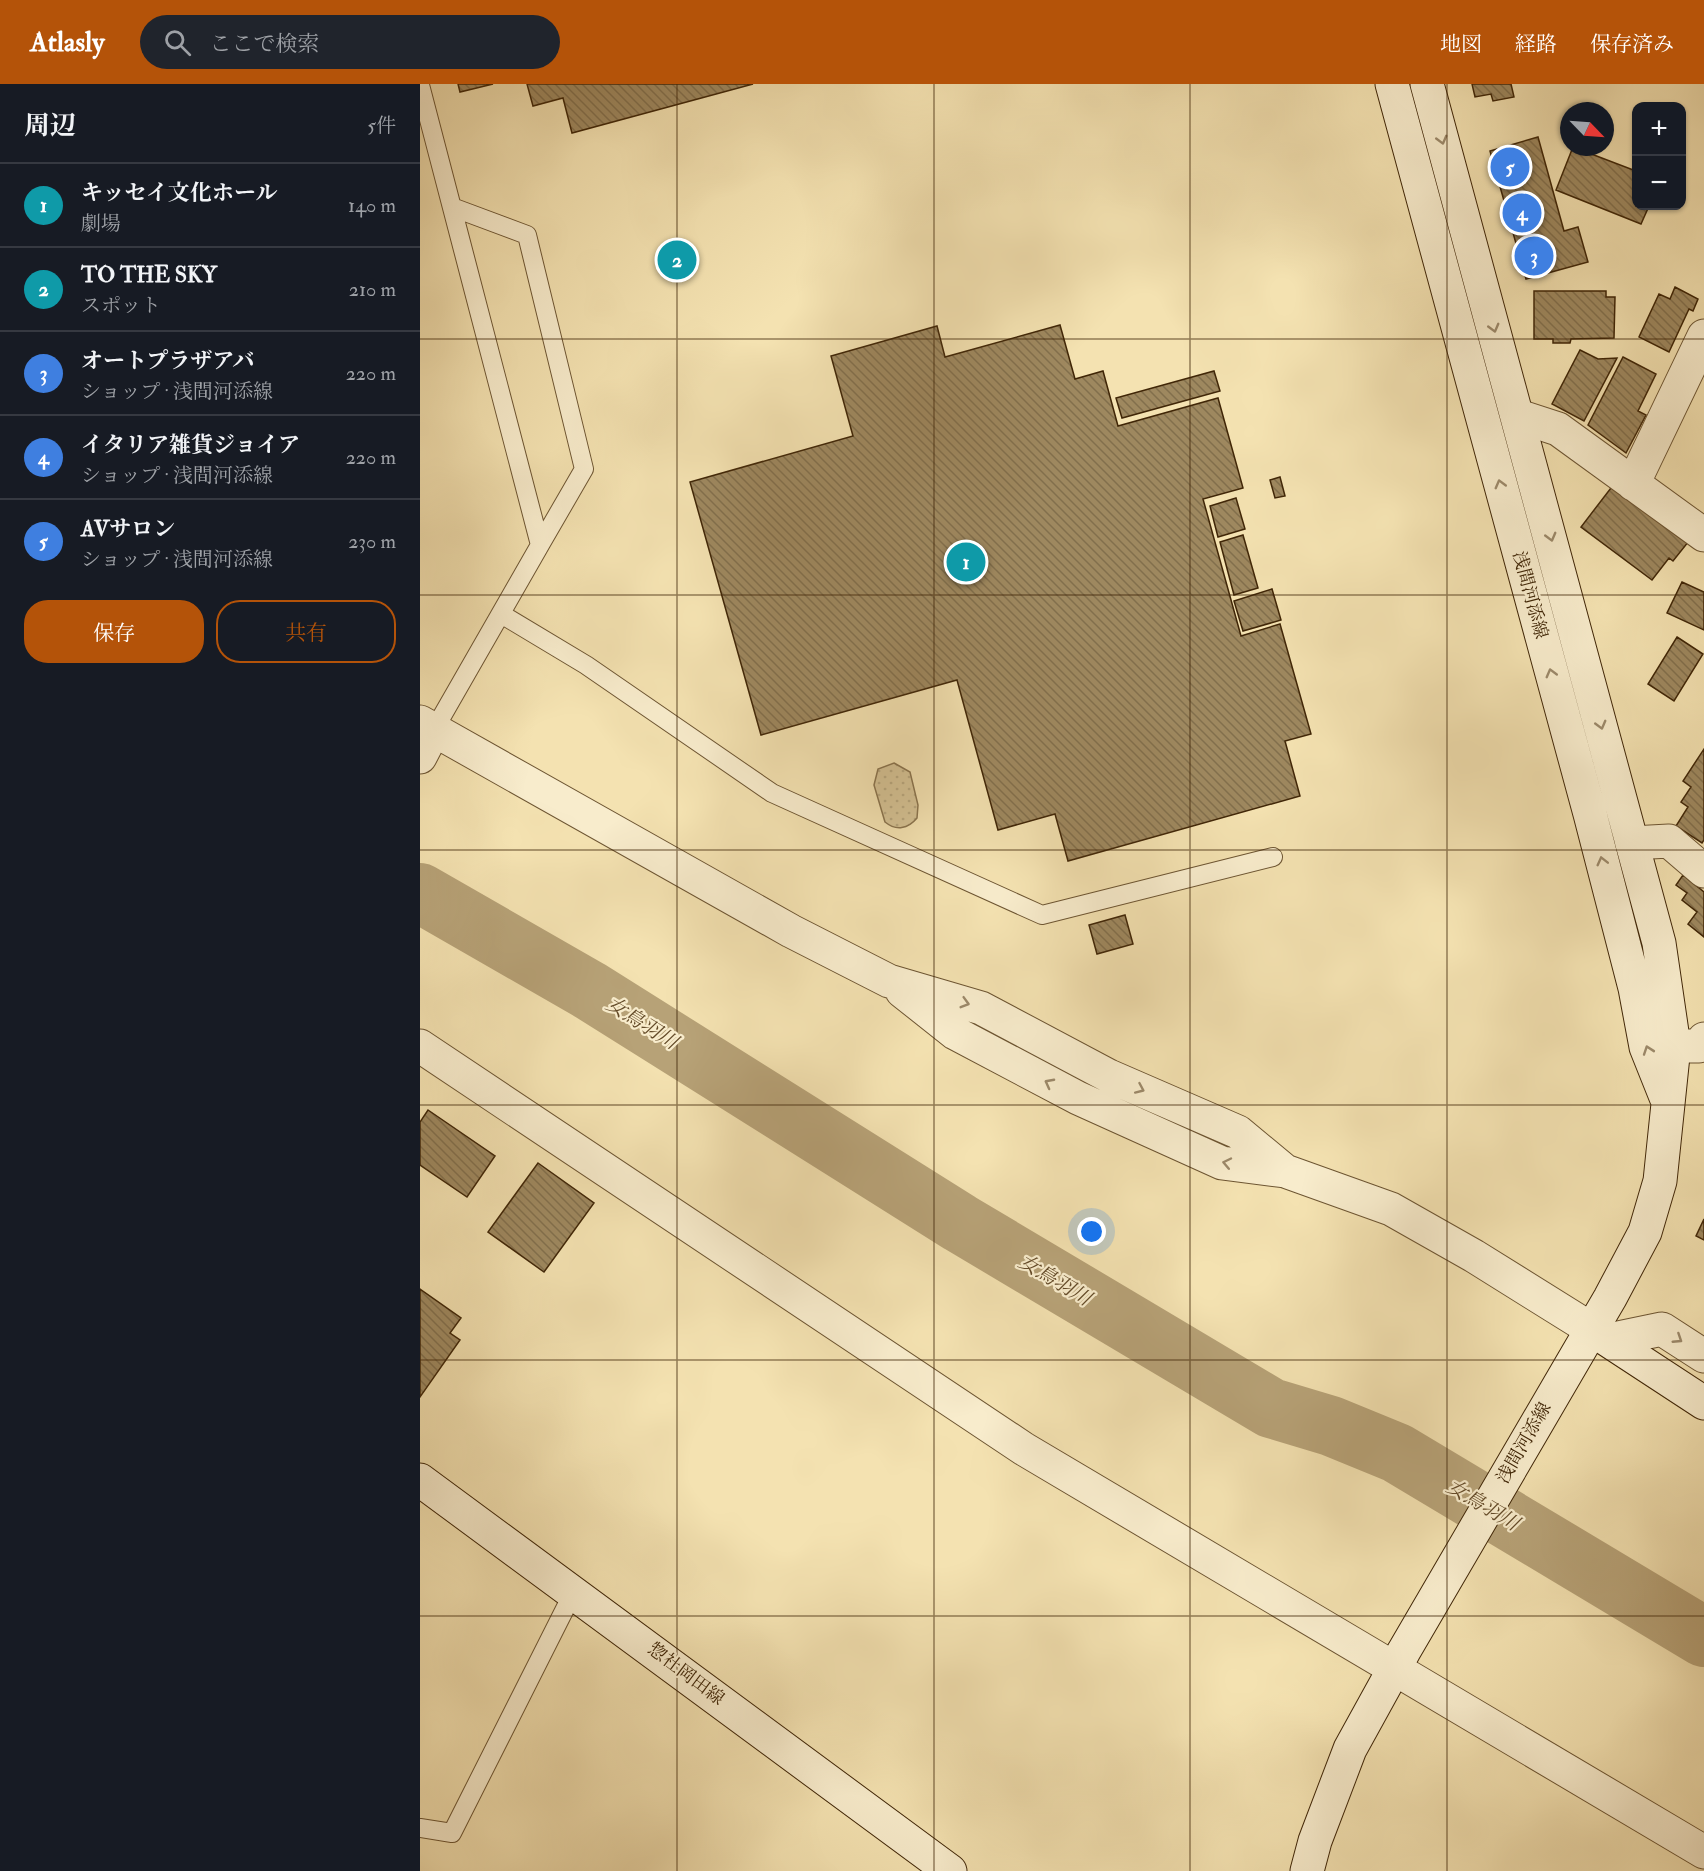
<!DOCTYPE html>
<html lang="ja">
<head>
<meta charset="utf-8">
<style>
  :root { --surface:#171b24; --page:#20242c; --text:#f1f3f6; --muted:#9ea1a6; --line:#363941; --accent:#b45309 }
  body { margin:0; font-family:"IM FELL Double Pica","Noto Serif JP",serif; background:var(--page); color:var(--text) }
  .controls { position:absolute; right:18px; top:18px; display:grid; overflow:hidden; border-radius:12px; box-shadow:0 2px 4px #0004 }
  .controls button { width:54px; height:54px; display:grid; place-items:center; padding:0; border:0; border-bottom:2px solid var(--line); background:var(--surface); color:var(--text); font:30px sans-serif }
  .compass { position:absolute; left:1140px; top:18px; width:54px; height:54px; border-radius:50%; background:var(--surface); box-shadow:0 2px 4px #0004; rotate:115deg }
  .you { position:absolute; left:672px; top:1148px; width:21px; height:21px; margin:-15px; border:4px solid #fff; border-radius:50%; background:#1a73e8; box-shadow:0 0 0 9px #1a73e833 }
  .badge { display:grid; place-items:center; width:39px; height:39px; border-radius:50%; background:var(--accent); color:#fff; font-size:20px; font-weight:700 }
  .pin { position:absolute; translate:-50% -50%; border:3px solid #fff; box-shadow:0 2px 6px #0006 }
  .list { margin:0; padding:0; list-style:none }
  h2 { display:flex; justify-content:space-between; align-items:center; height:78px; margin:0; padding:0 24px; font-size:26px }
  h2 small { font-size:20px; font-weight:400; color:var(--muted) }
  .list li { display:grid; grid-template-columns:39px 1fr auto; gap:18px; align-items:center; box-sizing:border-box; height:84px; padding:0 24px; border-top:2px solid var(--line) }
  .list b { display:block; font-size:22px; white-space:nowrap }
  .list p { margin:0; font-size:20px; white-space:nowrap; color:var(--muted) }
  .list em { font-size:20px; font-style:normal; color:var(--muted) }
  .actions { display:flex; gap:12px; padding:18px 24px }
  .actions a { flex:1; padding:14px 0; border:2px solid var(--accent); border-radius:24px; text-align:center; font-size:21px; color:var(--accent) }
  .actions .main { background:var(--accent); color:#fff }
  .icon { flex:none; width:33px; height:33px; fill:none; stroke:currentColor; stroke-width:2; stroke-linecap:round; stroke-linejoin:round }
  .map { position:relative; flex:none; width:1284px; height:1787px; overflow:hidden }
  header { display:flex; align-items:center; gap:36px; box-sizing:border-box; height:84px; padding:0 30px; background:var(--accent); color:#fff }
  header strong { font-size:28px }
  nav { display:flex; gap:33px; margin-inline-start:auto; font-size:21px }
  .search { width:420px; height:54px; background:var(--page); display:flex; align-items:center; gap:15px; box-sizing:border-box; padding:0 21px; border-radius:33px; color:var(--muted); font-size:22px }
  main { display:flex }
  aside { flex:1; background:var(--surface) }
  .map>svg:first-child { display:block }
  .grass { fill:url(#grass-dots); stroke:#8a744e; stroke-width:1.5 }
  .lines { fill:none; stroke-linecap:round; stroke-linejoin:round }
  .river { stroke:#b7a277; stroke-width:60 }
  .building { fill:url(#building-back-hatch); stroke:#402607; stroke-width:1.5 }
  .service-casing { stroke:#6d5532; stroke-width:20 }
  .minor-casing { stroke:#6d5532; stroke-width:35 }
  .tertiary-casing { stroke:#6d5532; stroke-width:35 }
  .secondary-casing { stroke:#402607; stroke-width:35 }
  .service { stroke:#f8eccc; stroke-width:18 }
  .minor { stroke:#f8eccc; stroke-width:33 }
  .tertiary { stroke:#f8eccc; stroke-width:33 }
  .secondary { stroke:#f8eccc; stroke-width:33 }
  .oneway { stroke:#9c896a }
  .grid { fill:none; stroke:#402607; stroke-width:1.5; stroke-opacity:0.55 }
  .labels { text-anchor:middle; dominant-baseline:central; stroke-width:4.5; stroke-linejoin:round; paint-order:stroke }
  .street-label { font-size:18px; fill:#402607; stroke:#f8eccc }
  .water-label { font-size:20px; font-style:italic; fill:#644b29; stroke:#f8eccc }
</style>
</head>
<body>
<header>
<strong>Atlasly</strong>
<div class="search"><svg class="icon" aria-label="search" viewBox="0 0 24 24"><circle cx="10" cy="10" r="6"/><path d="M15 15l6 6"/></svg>ここで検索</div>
<nav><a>地図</a><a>経路</a><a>保存済み</a></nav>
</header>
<main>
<aside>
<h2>周辺<small>5件</small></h2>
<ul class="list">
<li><span class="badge" style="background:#0f9aa8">1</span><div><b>キッセイ文化ホール</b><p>劇場</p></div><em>140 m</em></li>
<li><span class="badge" style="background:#0f9aa8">2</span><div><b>TO THE SKY</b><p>スポット</p></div><em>210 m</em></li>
<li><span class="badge" style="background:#3f7fe0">3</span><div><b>オートプラザアバ</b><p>ショップ · 浅間河添線</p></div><em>220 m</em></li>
<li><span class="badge" style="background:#3f7fe0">4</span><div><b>イタリア雑貨ジョイア</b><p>ショップ · 浅間河添線</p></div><em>220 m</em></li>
<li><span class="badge" style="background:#3f7fe0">5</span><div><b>AVサロン</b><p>ショップ · 浅間河添線</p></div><em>230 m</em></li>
</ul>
<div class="actions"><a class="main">保存</a><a>共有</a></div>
</aside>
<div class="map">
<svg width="1284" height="1787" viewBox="0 0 1284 1787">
  <defs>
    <pattern id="grass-dots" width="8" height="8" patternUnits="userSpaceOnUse" patternTransform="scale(1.5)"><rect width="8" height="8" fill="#d5c294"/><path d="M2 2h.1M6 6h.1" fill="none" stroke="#b8a77e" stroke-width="1.8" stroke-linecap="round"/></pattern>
    <pattern id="building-back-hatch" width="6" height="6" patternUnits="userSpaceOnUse" patternTransform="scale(1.5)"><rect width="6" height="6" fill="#9e885f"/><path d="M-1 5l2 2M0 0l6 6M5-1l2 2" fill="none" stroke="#826f4c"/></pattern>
  </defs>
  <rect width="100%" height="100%" fill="#f4e2b1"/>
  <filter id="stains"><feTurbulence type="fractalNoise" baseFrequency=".00333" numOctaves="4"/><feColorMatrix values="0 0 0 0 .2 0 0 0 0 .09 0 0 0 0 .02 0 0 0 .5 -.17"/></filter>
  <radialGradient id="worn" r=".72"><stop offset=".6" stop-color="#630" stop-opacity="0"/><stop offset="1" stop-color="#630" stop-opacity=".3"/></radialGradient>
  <path class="grass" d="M474 679 490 688 498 721 497 734C488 745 476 747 465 738L454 701 458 685Z"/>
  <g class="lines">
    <path class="river" d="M0 809 169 906 540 1139 851 1324 911 1342 977 1369 1284 1553"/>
  </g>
  <path class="building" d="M38 0H73L40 8Z
    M107 0H333L152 49 143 14 113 22Z
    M1052 0H1091L1094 13 1073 17 1071 10 1055 13Z
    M1118 53 1144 147 1158 143 1168 178 1106 195 1070 67Z
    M1153 63 1216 87V122H1229L1221 140 1136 106Z
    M1255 203 1278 215 1273 227 1269 225 1249 268 1219 253 1239 210 1250 215Z
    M1114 207H1186V213H1195L1194 254 1151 255 1150 259H1133V255H1114Z
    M640 241 655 295 683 287 698 342 798 314 823 404 783 415 821 552 860 540 891 650 865 657 880 712 648 777 635 730 578 746 537 596 341 651 270 398 433 352 411 272 517 242 525 273Z
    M1160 266 1178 275 1197 274 1164 337 1132 320Z
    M1203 273 1236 290 1218 327 1226 331 1206 369 1168 341Z
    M794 287 800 307 702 334 696 314Z
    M860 393 865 412 855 414 850 396Z
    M1194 400 1269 457 1253 477 1249 474 1232 496 1161 443Z
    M816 414 825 445 798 453 790 422Z
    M823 451 838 504 814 511 800 458Z
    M1262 498 1284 508V546L1247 529Z
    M852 505 861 536 823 547 814 517Z
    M1257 553 1283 570 1254 617 1228 600Z
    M1284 665V756L1282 759 1256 742 1268 723 1261 718 1271 703 1263 697Z
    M1263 791 1284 808V853L1268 840 1277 828 1262 816 1267 809 1256 801Z
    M705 831 713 860 677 870 669 841Z
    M8 1026 75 1072 47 1113 0 1081V1038Z
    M118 1079 174 1119 124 1188 68 1148Z
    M1284 1135V1156L1276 1152Z
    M0 1205 41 1234 30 1249 40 1256 0 1313Z"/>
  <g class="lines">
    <g class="service-casing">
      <path id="service" d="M0 1 120 461 14 646
        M32 123 107 151 164 385 120 461
        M81 530 166 581 352 709 622 831 853 773
        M0 1744 32 1749 154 1507"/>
    </g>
    <g class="minor-casing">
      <path id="minor" d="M1098 332 1138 345 1284 451
        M1213 400 1284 252
        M1212 759 1249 757 1284 787
        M0 962 604 1365 1284 1768
        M1254 962H1279L1284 955
        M1189 1256 1242 1245 1284 1272"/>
    </g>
    <g class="tertiary-casing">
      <path id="tertiary" d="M0 638 371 847 469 897 561 924 689 992 818 1048 865 1087
        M0 673 14 646
        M482 907 535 949 658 1014 802 1079 865 1087 971 1125 1054 1172 1171 1245"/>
    </g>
    <g class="secondary-casing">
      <path id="secondary" d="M972 0 1170 730 1215 904 1226 963 1246 1013
        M1171 1245 1284 1319
        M0 1396 530 1787
        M887 1787 895 1757 930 1665 984 1567 1190 1214 1225 1148 1240 1097 1254 962 1239 859 1007 0"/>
    </g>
    <use href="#service" class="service"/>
    <use href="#minor" class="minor"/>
    <use href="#tertiary" class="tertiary"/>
    <use href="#secondary" class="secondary"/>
  </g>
  <defs><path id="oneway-chevron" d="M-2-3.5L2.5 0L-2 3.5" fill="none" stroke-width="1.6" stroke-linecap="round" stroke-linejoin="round" transform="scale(1.5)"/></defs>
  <g class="oneway">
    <use href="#oneway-chevron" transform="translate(1022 56) rotate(75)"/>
    <use href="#oneway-chevron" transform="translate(1074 244) rotate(75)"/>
    <use href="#oneway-chevron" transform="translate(1080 400) rotate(-105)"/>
    <use href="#oneway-chevron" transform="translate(1131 453) rotate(75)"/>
    <use href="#oneway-chevron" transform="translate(1131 589) rotate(-105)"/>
    <use href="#oneway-chevron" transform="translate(1181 641) rotate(75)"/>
    <use href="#oneway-chevron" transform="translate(1182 777) rotate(-104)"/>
    <use href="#oneway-chevron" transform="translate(545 919) rotate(16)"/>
    <use href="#oneway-chevron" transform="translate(1228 966) rotate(-109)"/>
    <use href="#oneway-chevron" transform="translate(629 999) rotate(-152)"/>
    <use href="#oneway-chevron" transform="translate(720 1005) rotate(24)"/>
    <use href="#oneway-chevron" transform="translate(807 1079) rotate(-168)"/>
    <use href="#oneway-chevron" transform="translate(1258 1255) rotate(33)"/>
  </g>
  <path class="grid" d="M257 0V1787M514 0V1787M770 0V1787M1027 0V1787M0 255H1284M0 511H1284M0 766H1284M0 1021H1284M0 1276H1284M0 1532H1284"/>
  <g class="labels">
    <g class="street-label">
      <text transform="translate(1110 511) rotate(75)">浅間河添線</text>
      <text transform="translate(1104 1359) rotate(-60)">浅間河添線</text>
      <text transform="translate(266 1590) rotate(37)">惣社岡田線</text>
    </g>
    <g class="water-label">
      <text transform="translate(222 939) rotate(32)">女鳥羽川</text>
      <text transform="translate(635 1196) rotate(31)">女鳥羽川</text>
      <text transform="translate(1063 1421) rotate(31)">女鳥羽川</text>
    </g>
  </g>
  <rect width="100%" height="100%" filter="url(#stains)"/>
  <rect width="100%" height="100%" fill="url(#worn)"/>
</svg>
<div class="controls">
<button>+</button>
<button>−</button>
</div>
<svg class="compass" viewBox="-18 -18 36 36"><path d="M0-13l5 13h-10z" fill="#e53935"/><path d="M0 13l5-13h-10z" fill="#9ea1a6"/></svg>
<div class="you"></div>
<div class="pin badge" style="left:546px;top:478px;background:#0f9aa8">1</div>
<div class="pin badge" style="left:257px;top:176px;background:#0f9aa8">2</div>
<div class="pin badge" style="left:1114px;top:172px;background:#3f7fe0">3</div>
<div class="pin badge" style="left:1102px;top:129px;background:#3f7fe0">4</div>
<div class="pin badge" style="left:1090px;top:83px;background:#3f7fe0">5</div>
</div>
</main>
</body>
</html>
